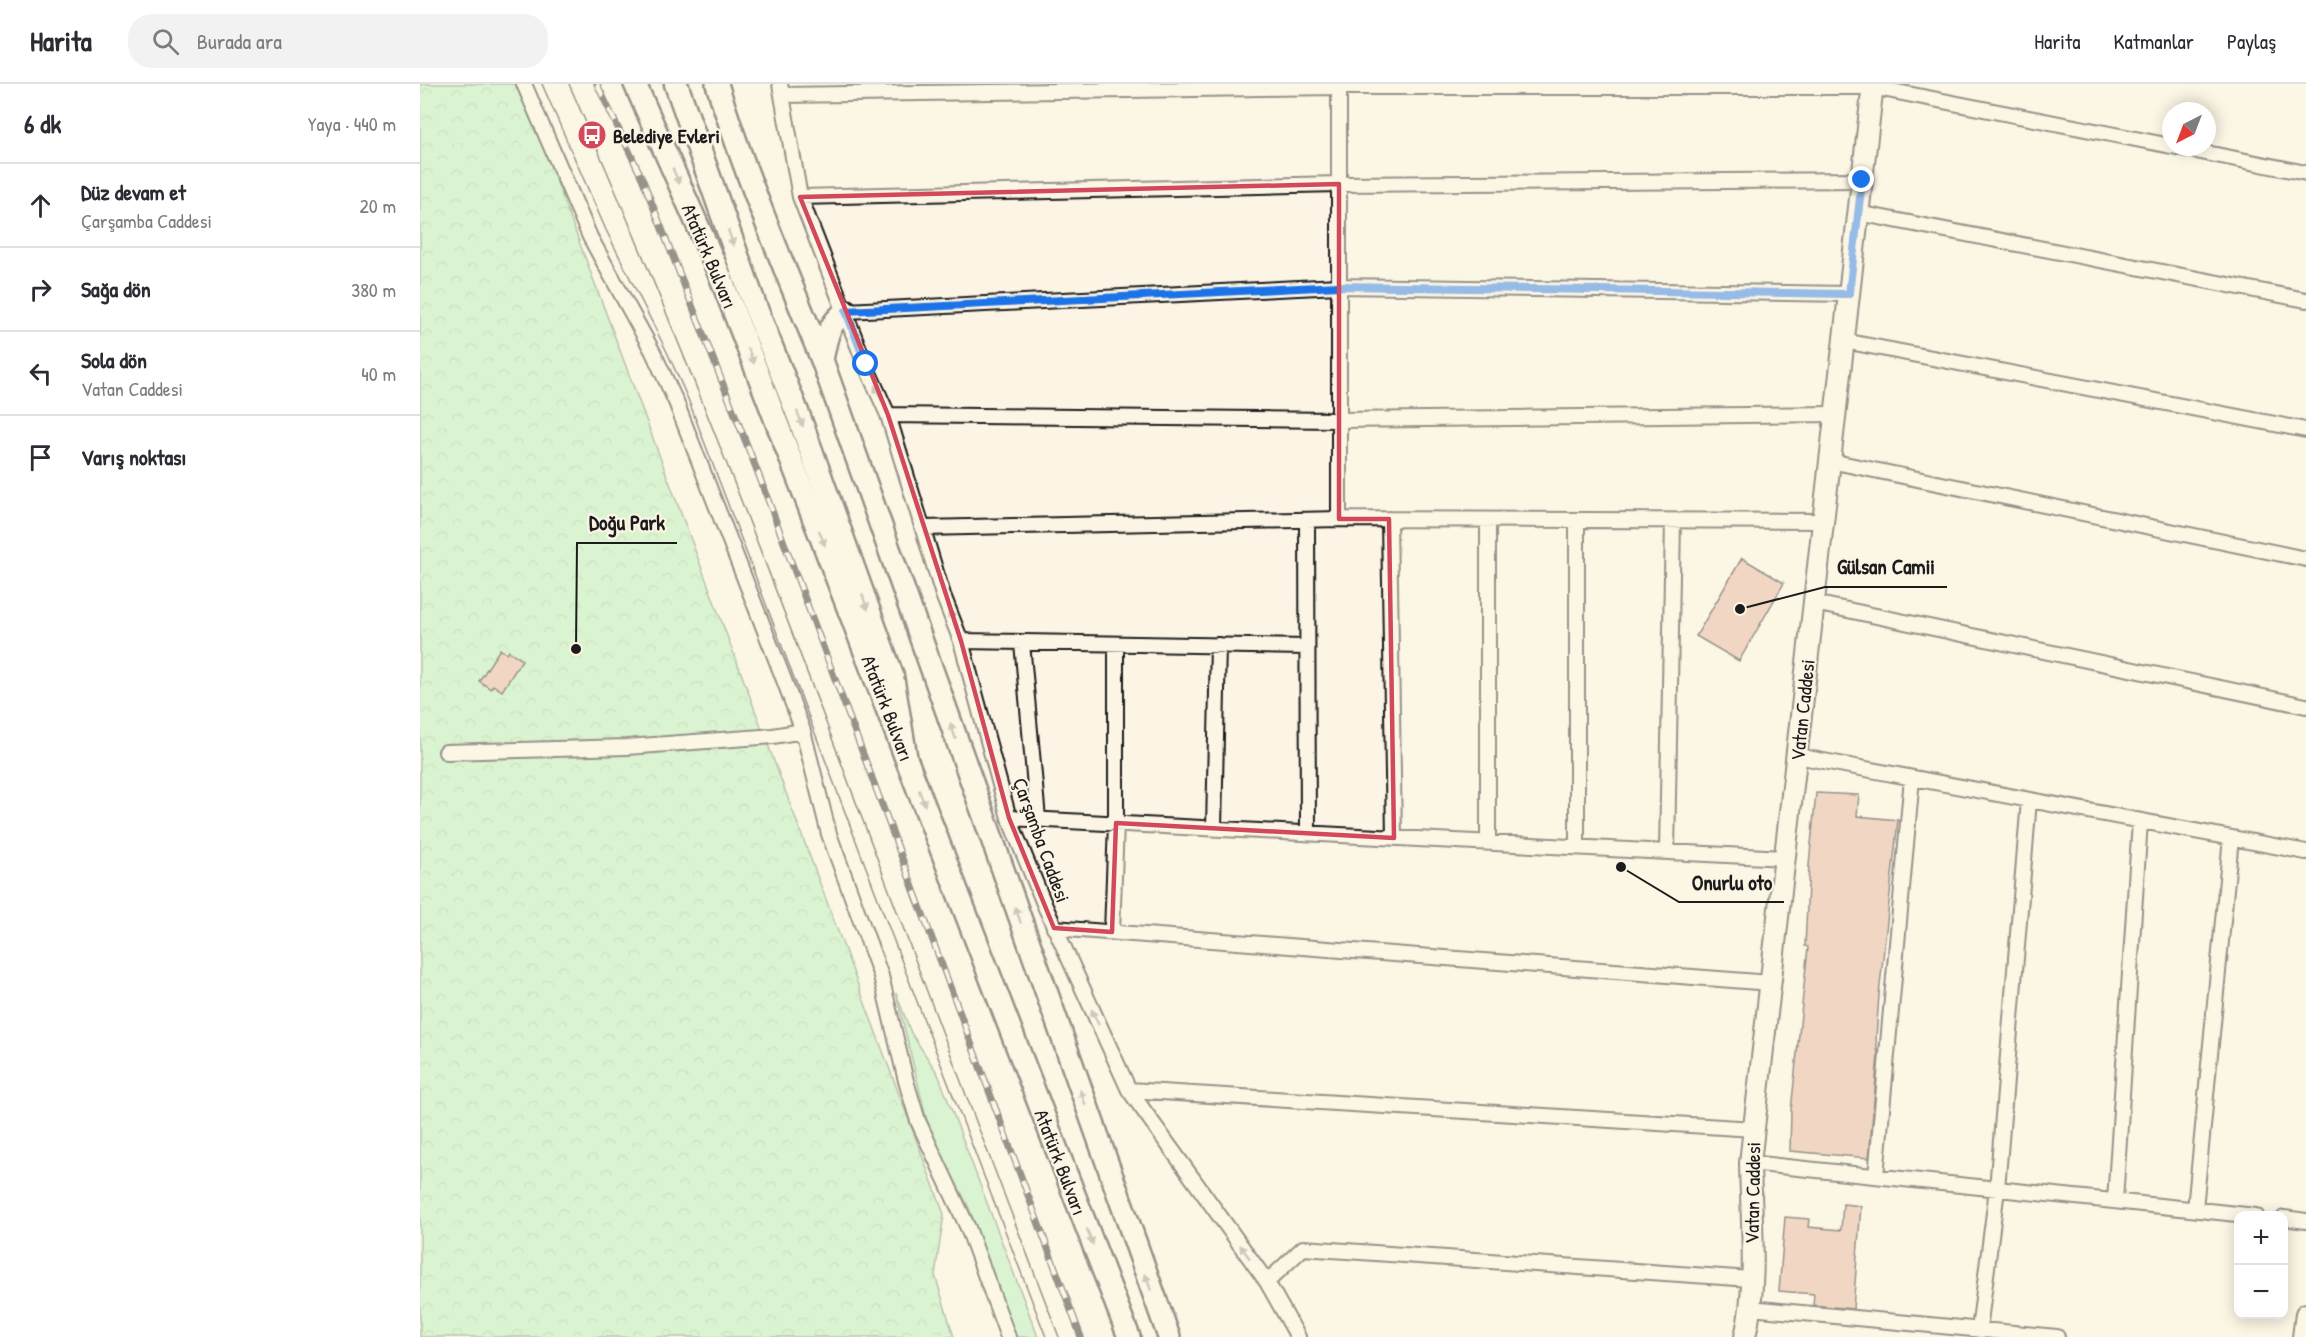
<!DOCTYPE html>
<html lang="tr">
<head>
<meta charset="utf-8">
<style>
  :root { --surface:#fff; --page:#f2f2f3; --text:#2b2b33; --muted:#7c7c81; --line:#e1e1e2 }
  body { margin:0; font-family:"Patrick Hand",sans-serif; background:var(--page); color:var(--text) }
  .controls { position:absolute; right:18px; bottom:18px; display:grid; overflow:hidden; border-radius:12px; box-shadow:0 3px 15px #0003 }
  .controls button { width:54px; height:54px; display:grid; place-items:center; padding:0; border:0; border-bottom:2px solid var(--line); background:var(--surface); color:var(--text); font:30px sans-serif }
  .compass { position:absolute; left:1742px; top:18px; width:54px; height:54px; border-radius:50%; background:var(--surface); box-shadow:0 3px 15px #0003; rotate:222deg }
  .stop { position:absolute; width:18px; height:18px; margin:-14px; border:4px solid #1a73e8; border-radius:50%; background:#fff }
  .stop.end { background:#1a73e8; border-color:#fff; box-shadow:0 2px 6px #0008 }
  .list { margin:0; padding:0; list-style:none }
  h2 { display:flex; justify-content:space-between; align-items:center; height:78px; margin:0; padding:0 24px; font-size:26px }
  h2 small { font-size:20px; font-weight:400; color:var(--muted) }
  .list li { display:grid; grid-template-columns:39px 1fr auto; gap:18px; align-items:center; box-sizing:border-box; height:84px; padding:0 24px; border-top:2px solid var(--line) }
  .list b { display:block; font-size:22px; white-space:nowrap }
  .list p { margin:0; font-size:20px; white-space:nowrap; color:var(--muted) }
  .list em { font-size:20px; font-style:normal; color:var(--muted) }
  .icon { flex:none; width:33px; height:33px; fill:none; stroke:currentColor; stroke-width:2; stroke-linecap:round; stroke-linejoin:round }
  .map { position:relative; flex:none; width:1886px; height:1253px; overflow:hidden }
  header { display:flex; align-items:center; gap:36px; box-sizing:border-box; height:84px; padding:0 30px; background:var(--surface); border-bottom:2px solid var(--line) }
  header strong { font-size:28px }
  nav { display:flex; gap:33px; margin-inline-start:auto; font-size:21px }
  .search { width:420px; height:54px; background:var(--page); display:flex; align-items:center; gap:15px; box-sizing:border-box; padding:0 21px; border-radius:24px; color:var(--muted); font-size:22px }
  main { display:flex }
  aside { flex:1; background:var(--surface) }
  .map>svg:first-child { display:block }
  .green { fill:#b2efb5; stroke:#678668; stroke-width:1.5 }
  .park { fill:url(#park-crowns); stroke:#678668; stroke-width:1.5 }
  .building { fill:#e5af9b; stroke:#1c1c1c; stroke-width:1.5 }
  .lines { fill:none; stroke-linecap:round; stroke-linejoin:round }
  .minor-casing { stroke:#1c1c1c; stroke-width:18 }
  .secondary-casing { stroke:#1c1c1c; stroke-width:24 }
  .primary-casing { stroke:#1c1c1c; stroke-width:26 }
  .trunk-casing { stroke:#1c1c1c; stroke-width:27 }
  .minor { stroke:#fcf5e5; stroke-width:14 }
  .secondary { stroke:#fcf5e5; stroke-width:20 }
  .primary { stroke:#fcf5e5; stroke-width:21 }
  .trunk { stroke:#fcf5e5; stroke-width:22 }
  .tram { stroke:#1c1c1c; stroke-width:1.5 }
  .rail-casing { stroke:#1c1c1c; stroke-width:7 }
  .rail { stroke:#fcf5e5; stroke-width:4.5; stroke-dasharray:14; stroke-linecap:butt }
  .oneway { fill:#97938b }
  .route { stroke:#1a73e8; stroke-width:8 }
  .marked { fill:none; stroke:#d1495b; stroke-width:4.5; stroke-linejoin:round }
  .labels { text-anchor:middle; dominant-baseline:central; stroke-width:4.5; stroke-linejoin:round; paint-order:stroke }
  .poi-label { font-size:20px; font-weight:bold; fill:#1c1c1c; stroke:#fcf5e5; text-anchor:start }
  .street-label { font-size:20px; fill:#1c1c1c; stroke:#fcf5e5 }
  .leader { fill:none; stroke:#1c1c1c; stroke-width:2 }
  .callout-dot { fill:#1c1c1c; stroke:#fcf5e5; stroke-width:2 }
  .callout-label { font-size:21px; text-anchor:middle; font-weight:bold; fill:#1c1c1c; stroke:#fcf5e5; stroke-width:4.5; stroke-linejoin:round; paint-order:stroke }
</style>
</head>
<body>
<header>
<strong>Harita</strong>
<div class="search"><svg class="icon" aria-label="search" viewBox="0 0 24 24"><circle cx="10" cy="10" r="6"/><path d="M15 15l6 6"/></svg>Burada ara</div>
<nav><a>Harita</a><a>Katmanlar</a><a>Paylaş</a></nav>
</header>
<main>
<aside>
<h2>6 dk<small>Yaya · 440 m</small></h2>
<ul class="list">
<li><svg class="icon" aria-label="ahead" viewBox="0 0 24 24"><path d="M12 20V5M6 11l6-6 6 6"/></svg><div><b>Düz devam et</b><p>Çarşamba Caddesi</p></div><em>20 m</em></li>
<li><svg class="icon" aria-label="right" viewBox="0 0 24 24"><path d="M7 20v-9h11M14 6l5 5-5 5"/></svg><div><b>Sağa dön</b></div><em>380 m</em></li>
<li><svg class="icon" aria-label="left" viewBox="0 0 24 24"><path d="M17 20v-9H6M10 6l-5 5 5 5"/></svg><div><b>Sola dön</b><p>Vatan Caddesi</p></div><em>40 m</em></li>
<li><svg class="icon" aria-label="arrive" viewBox="0 0 24 24"><path d="M6 21V4h12l-3 4 3 4H6"/></svg><div><b>Varış noktası</b></div></li>
</ul>
</aside>
<div class="map">
<svg width="1886" height="1253" viewBox="0 0 1886 1253">
  <defs>
    <pattern id="park-crowns" width="20" height="18" patternUnits="userSpaceOnUse" patternTransform="scale(1.5)"><rect width="20" height="18" fill="#b2efb5"/><path d="M2 6a3 3 0 1 1 6 0M12 15a3 3 0 1 1 6 0" fill="none" stroke="#98cc9b"/></pattern>
  </defs>
  <rect width="100%" height="100%" fill="#fcf5e5"/>
  <filter id="ink" filterUnits="userSpaceOnUse"><feTurbulence type="fractalNoise" baseFrequency=".0167" numOctaves="2"/><feDisplacementMap in="SourceGraphic" scale="12" xChannelSelector="R" yChannelSelector="G"/><feConvolveMatrix kernelMatrix="1 2 1 2 8 2 1 2 1" color-interpolation-filters="sRGB"/></filter>
  <g filter="url(#ink)">
    <path class="green" d="M476 909 491 949 518 990 618 1253H596L549 1124 517 1061 506 1033Z"/>
    <path class="park" d="M0 0H100L524 1130 515 1191 534 1253H0Z"/>
    <path class="building" d="M1322 474 1364 499 1319 577 1276 552Z
      M80 565 87 570 89 567 102 576 82 607 73 601 71 605 59 597Z
      M1396 709 1439 711 1437 732 1478 736 1459 911 1456 954 1458 971 1449 1074 1370 1067 1371 1027 1388 863 1385 862 1389 781Z
      M1423 1120 1441 1122 1433 1225 1393 1221 1394 1210 1359 1207 1365 1133 1389 1135 1388 1143 1421 1146Z"/>
    <g class="lines">
      <g class="minor-casing">
        <path id="minor" d="M104 0 170 153 233 268 256 318 364 596 383 647 409 750 461 892 486 997 498 1037 548 1144 588 1253
          M360 0 380 113 445 280 468 331 523 511 541 557 589 734 625 822 709 1006 847 1198 878 1253
          M919 0V435
          M362 11 919 3H1452L1751 62
          M1756 63 1886 89
          M380 113 919 100 1442 96
          M1438 129 1886 216
          M426 227 919 202 1429 210
          M1424 257 1886 346
          M468 331 919 336 1415 330
          M1410 377 1886 475
          M969 435 974 754
          M887 436 888 749
          M1157 436V763
          M503 444 919 435 1403 437
          M1394 519 1886 622
          M541 557 887 563
          M602 559 618 735
          M26 668 207 663 353 652 383 647
          M1377 672 1886 768
          M589 734 1365 774
          M794 744 798 561
          M1068 758V436
          M1247 768 1253 437
          M634 844 1351 899
          M692 848 696 739V560
          M709 1006 1334 1045
          M1330 1079 1836 1132
          M1456 1092 1492 694
          M1695 1117 1720 737
          M1775 1125 1811 754
          M1864 1134 1886 1137
          M847 1198 883 1164 1331 1195
          M1330 1224 1637 1253
          M1559 1246 1577 1105 1609 716"/>
      </g>
      <g class="secondary-casing">
        <path id="secondary" d="M1325 1253C1338 1199 1331 1135 1330 1079L1453 0
          M1883 1253 1886 1230"/>
      </g>
      <g class="primary-casing">
        <path id="primary" d="M215 0 301 194 709 1253
          M297 0C326 94 365 185 402 276L749 1253
          M402 276C407 252 407 242 426 227"/>
      </g>
      <g class="trunk-casing">
        <path id="trunk" d="M256 0 335 222 379 333 472 592 485 670"/>
      </g>
      <use href="#minor" class="minor"/>
      <use href="#secondary" class="secondary"/>
      <use href="#primary" class="primary"/>
      <use href="#trunk" class="trunk"/>
      <path class="tram" d="M122 0 186 146 248 270 268 315 520 978 626 1253
        M149 0C289 316 406 640 528 963 564 1060 602 1156 639 1253"/>
      <g class="rail-casing">
        <path id="rail" d="M177 0 222 94 338 389 661 1253"/>
      </g>
      <use href="#rail" class="rail"/>
    </g>
    <defs><path id="oneway-solid" d="M-6-.8H1V-3.2L6.5 0L1 3.2V.8H-6Z" transform="scale(1.5)"/></defs>
    <g class="oneway">
      <use href="#oneway-solid" transform="translate(256 92) rotate(66)"/>
      <use href="#oneway-solid" transform="translate(311 154) rotate(70)"/>
      <use href="#oneway-solid" transform="translate(331 272) rotate(69)"/>
      <use href="#oneway-solid" transform="translate(458 309) rotate(-114)"/>
      <use href="#oneway-solid" transform="translate(380 335) rotate(69)"/>
      <use href="#oneway-solid" transform="translate(402 454) rotate(69)"/>
      <use href="#oneway-solid" transform="translate(445 518) rotate(70)"/>
      <use href="#oneway-solid" transform="translate(532 534) rotate(-112)"/>
      <use href="#oneway-solid" transform="translate(533 647) rotate(-109)"/>
      <use href="#oneway-solid" transform="translate(502 714) rotate(69)"/>
      <use href="#oneway-solid" transform="translate(598 831) rotate(-109)"/>
      <use href="#oneway-solid" transform="translate(675 933) rotate(-115)"/>
      <use href="#oneway-solid" transform="translate(663 1014) rotate(-109)"/>
      <use href="#oneway-solid" transform="translate(670 1153) rotate(69)"/>
      <use href="#oneway-solid" transform="translate(825 1168) rotate(-126)"/>
      <use href="#oneway-solid" transform="translate(728 1198) rotate(-109)"/>
    </g>
  </g>
  <g class="lines" filter="url(#ink)">
    <path class="route" d="M446 280 426 227 919 202 1429 210 1442 96"/>
  </g>
  <path d="M0 0H1886V1253H0ZM919 100V435H969L974 754 696 739 692 848 634 844 589 734 541 557 468 331 380 113Z" fill="#fcf5e5" fill-opacity=".55" fill-rule="evenodd"/>
  <path class="marked" d="M919 100V435H969L974 754 696 739 692 848 634 844 589 734 541 557 468 331 380 113Z"/>
  <defs>
    <g id="bus-disc" transform="scale(1.5)"><circle r="9.5" fill="#d1495b" stroke="#fcf5e5"/><path d="M-5-6H5V4H4V6H2V4H-2V6H-4V4H-5ZM-3.5-4V0h7V-4ZM-3.5 1.2v1.5H-2V1.2ZM2 1.2v1.5H3.5V1.2Z" fill="#fff"/></g>
  </defs>
  <g fill-rule="evenodd">
    <use href="#bus-disc" x="172" y="51"/>
  </g>
  <g class="labels">
    <g class="poi-label">
      <text x="193" y="51">Belediye Evleri</text>
    </g>
    <g class="street-label">
      <text transform="translate(290 172) rotate(67)">Atatürk Bulvarı</text>
      <text transform="translate(468 624) rotate(69)">Atatürk Bulvarı</text>
      <text transform="translate(1382 626) rotate(-84)">Vatan Caddesi</text>
      <text transform="translate(622 756) rotate(70)">Çarşamba Caddesi</text>
      <text transform="translate(641 1078) rotate(69)">Atatürk Bulvarı</text>
      <text transform="translate(1332 1109) rotate(-89)">Vatan Caddesi</text>
    </g>
  </g>
  <path class="leader" d="M156 565L157 459H257M1320 525L1405 503H1527M1201 783L1259 818H1364"/>
  <g class="callout-dot">
    <circle cx="156" cy="565" r="6"/>
    <circle cx="1320" cy="525" r="6"/>
    <circle cx="1201" cy="783" r="6"/>
  </g>
  <g class="callout-label">
    <text x="207" y="446">Doğu Park</text>
    <text x="1466" y="490">Gülsan Camii</text>
    <text x="1312" y="806">Onurlu oto</text>
  </g>
</svg>
<div class="controls">
<button>+</button>
<button>−</button>
</div>
<svg class="compass" viewBox="-18 -18 36 36"><path d="M0-13l5 13h-10z" fill="#e53935"/><path d="M0 13l5-13h-10z" fill="#7c7c81"/></svg>
<div class="stop" style="left:446px;top:280px"></div>
<div class="stop end" style="left:1442px;top:96px"></div>
</div>
</main>
</body>
</html>
